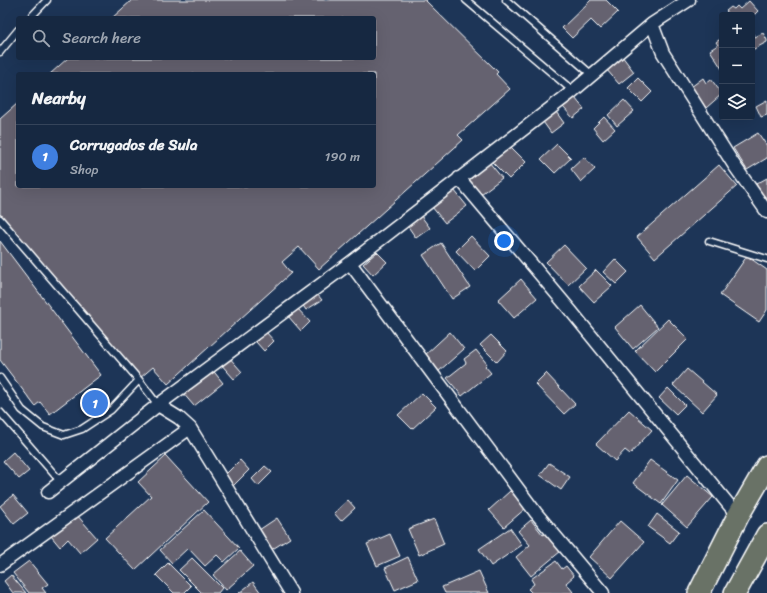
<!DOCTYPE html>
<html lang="en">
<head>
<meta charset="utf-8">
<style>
  :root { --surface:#162841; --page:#1f3048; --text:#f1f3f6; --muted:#9ea6b1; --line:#35445a; --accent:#8bbbb9 }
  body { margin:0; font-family:Sriracha,sans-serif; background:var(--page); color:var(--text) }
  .controls { position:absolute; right:12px; top:12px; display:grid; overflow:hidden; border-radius:4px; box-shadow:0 4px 16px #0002 }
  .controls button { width:36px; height:36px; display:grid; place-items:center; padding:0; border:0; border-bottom:1px solid var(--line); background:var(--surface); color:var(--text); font:20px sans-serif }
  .you { position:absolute; left:504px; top:241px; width:14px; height:14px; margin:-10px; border:3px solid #fff; border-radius:50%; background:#1a73e8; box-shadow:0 0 0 6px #1a73e833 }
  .badge { display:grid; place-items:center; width:26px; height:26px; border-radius:50%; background:var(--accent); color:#fff; font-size:13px; font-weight:700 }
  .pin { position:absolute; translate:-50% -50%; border:2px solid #fff; box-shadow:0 1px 4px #0006 }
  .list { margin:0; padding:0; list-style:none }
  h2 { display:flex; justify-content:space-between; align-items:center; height:52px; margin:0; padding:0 16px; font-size:17px }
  h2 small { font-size:13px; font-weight:400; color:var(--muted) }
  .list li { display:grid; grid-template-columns:26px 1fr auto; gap:12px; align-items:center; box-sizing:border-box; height:64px; padding:0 16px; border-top:1px solid var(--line) }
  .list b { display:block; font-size:15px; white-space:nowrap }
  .list p { margin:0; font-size:13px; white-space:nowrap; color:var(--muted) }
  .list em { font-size:13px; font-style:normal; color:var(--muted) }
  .icon { flex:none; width:22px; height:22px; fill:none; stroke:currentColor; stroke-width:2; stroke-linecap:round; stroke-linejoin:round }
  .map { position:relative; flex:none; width:767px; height:593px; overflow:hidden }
  .search { position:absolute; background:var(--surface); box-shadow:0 4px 16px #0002; left:16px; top:16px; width:360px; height:44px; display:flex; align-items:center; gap:10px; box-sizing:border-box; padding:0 14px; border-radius:4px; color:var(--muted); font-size:15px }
  .panel { position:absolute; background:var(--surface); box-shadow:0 4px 16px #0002; left:16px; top:72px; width:360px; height:116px; border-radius:4px }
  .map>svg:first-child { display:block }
  .building { fill:#656270; stroke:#fff }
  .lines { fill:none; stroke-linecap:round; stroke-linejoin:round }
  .service-casing { stroke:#fff; stroke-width:9 }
  .minor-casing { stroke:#fff; stroke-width:15 }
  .trunk-casing { stroke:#fff; stroke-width:24 }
  .service { stroke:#1d3557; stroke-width:6 }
  .minor { stroke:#1d3557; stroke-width:12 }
  .trunk { stroke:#697266; stroke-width:21 }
</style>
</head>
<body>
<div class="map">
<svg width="767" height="593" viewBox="0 0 767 593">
  <rect width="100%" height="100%" fill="#1d3557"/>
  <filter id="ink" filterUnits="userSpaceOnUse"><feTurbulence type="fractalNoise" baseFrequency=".025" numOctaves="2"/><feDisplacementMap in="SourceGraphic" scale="8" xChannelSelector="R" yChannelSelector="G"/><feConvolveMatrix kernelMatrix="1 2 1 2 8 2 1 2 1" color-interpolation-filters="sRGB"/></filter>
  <g filter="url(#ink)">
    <path class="building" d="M132 0H425L498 72 496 74 510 89 458 135 463 140 319 269 299 247 282 262 291 273 168 384 153 367 140 378 0 214V119L18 103V186H374V74H50L68 58H374V18H112Z
      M591 0H606L618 12 600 29 591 20 572 38 562 28Z
      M749 1 758 11 752 17V15H730L726 11 731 7 734 9 737 6 740 9Z
      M752 32 755 37 763 33 767 40V42L752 50Z
      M722 38V69L710 50 718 45 716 42Z
      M622 56 634 72 619 84 606 69Z
      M638 78 652 92 642 102 628 88Z
      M703 78 706 83 711 79 722 94 706 108 691 87Z
      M575 98 584 109 573 118 563 107Z
      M624 100 634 111 617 126 608 115Z
      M767 100V115L761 117 756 106Z
      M554 109 564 123 551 133 541 119Z
      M604 117 615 129 603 140 593 128Z
      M758 133 767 146V158L747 170 733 148Z
      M557 144 571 158 555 173 541 159Z
      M509 145 526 162 509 179 492 162Z
      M584 157 595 169 581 182 571 169Z
      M489 162 502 178 481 194 468 179Z
      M719 165 737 186 655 258 637 237Z
      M767 178V202L756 184Z
      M454 190 467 206 445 223 432 207Z
      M421 216 430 228 416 238 407 225Z
      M471 236 490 256 475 271 456 251Z
      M0 241 101 375 50 414 40 402 35 406 0 360Z
      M441 243 470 287 452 299 423 255Z
      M564 245 586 268 568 285 546 262Z
      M377 252 387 262 373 275 363 264Z
      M747 256 767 270V310L759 322 720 295Z
      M615 259 628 272 616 284 603 272Z
      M596 270 612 286 594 302 579 286Z
      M521 279 537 298 514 318 498 300Z
      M317 294 322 300 306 310 302 304Z
      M640 305 658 327 633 349 615 327Z
      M297 308 310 322 301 331 288 316Z
      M668 319 688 339 655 372 635 351Z
      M266 332 274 341 264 351 256 342Z
      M450 332 464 349 438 372 424 356Z
      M491 335 507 351 497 362 480 345Z
      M476 350 487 364 485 366 491 373 462 396 447 378 466 363 464 359Z
      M228 356 242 372 234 379 220 363Z
      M211 368 223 383 194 406 182 392Z
      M687 369 717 395 702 412 673 385Z
      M546 373 575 404 564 414 535 384Z
      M668 388 685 405 676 414 659 398Z
      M422 393 436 407 412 429 398 415Z
      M629 410 652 430 630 454 625 450 615 461 596 444Z
      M13 452 29 471 19 479 3 461Z
      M166 456 208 502 135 570 105 538 151 496 138 482Z
      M240 460 249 470 231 488 222 478Z
      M650 460 678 480 661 504 633 483Z
      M549 463 570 477 561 490 540 475Z
      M265 466 272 472 258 486 252 479Z
      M687 475 713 497 687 527 662 505Z
      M510 491 526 508 504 527 489 510Z
      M13 495 28 513 14 524 0 506Z
      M348 500 355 508 341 521 334 513Z
      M204 510 239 548 224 562 217 555 205 566 188 548 172 563 160 550Z
      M76 514 97 538 80 553 68 539 60 547 51 536Z
      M657 514 679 531 670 543 648 527Z
      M277 518 290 538 271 550 259 530Z
      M434 519 444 544 419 555 408 529Z
      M531 520 543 535 546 533 561 551 531 576 516 557 530 545 518 531Z
      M620 521 644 542 612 578 589 557Z
      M510 528 522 545 491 566 479 549Z
      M390 534 400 556 377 566 367 544Z
      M240 551 253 566 226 590 213 575Z
      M408 557 418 580 395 590 385 568Z
      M192 558 222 588 218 593H202L179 570Z
      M29 561 48 584 42 588 46 593H29L13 573Z
      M556 561 562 569 566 566 574 576 566 583 573 592 571 593H532L528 589 534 584 531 579Z
      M168 563 191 586 184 593H174L156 575Z
      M479 571 489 593H445L442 587Z
      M11 575 26 593H13L4 581Z
      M253 582 261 593H239Z"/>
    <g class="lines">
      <g class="service-casing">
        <path id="service" d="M466 0 573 91
          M506 0 592 75
          M30 18 47 0
          M0 52 18 30
          M0 219 139 380 158 405
          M709 241 767 259
          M0 378 22 410 43 427 64 435 82 429 111 410 139 380
          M0 412 61 482"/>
      </g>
      <g class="minor-casing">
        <path id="minor" d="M652 24 663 53 734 165 767 212
          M459 178 571 311 738 516
          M350 263 536 513 603 593
          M158 405 179 418 190 428 291 593
          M48 492 158 405 350 263 573 91 652 24 689 0
          M0 565 190 428"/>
      </g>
      <g class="trunk-casing">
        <path id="trunk" d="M699 593 738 516 767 466
          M735 593 767 535"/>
      </g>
      <use href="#service" class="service"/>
      <use href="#minor" class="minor"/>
      <use href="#trunk" class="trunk"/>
    </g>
  </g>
</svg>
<div class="controls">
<button>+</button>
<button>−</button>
<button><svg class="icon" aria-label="layers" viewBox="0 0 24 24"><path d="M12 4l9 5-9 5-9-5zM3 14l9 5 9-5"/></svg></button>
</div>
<div class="you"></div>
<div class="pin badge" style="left:95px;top:403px;background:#3f7fe0">1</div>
<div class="search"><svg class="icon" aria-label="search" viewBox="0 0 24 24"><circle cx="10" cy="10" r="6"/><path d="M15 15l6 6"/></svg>Search here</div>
<section class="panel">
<h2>Nearby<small></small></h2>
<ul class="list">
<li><span class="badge" style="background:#3f7fe0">1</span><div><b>Corrugados de Sula</b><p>Shop</p></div><em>190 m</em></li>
</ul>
</section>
</div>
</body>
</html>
